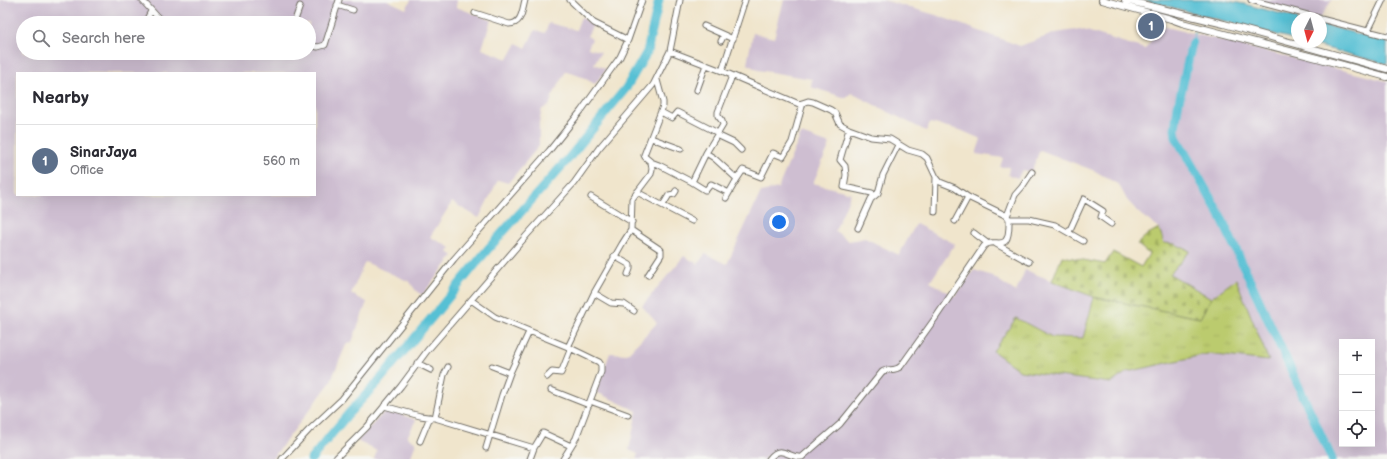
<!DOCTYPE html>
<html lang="en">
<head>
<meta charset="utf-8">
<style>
  :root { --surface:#fff; --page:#f7f7f7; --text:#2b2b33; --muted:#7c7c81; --line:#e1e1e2; --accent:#db2777 }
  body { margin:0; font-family:"Balsamiq Sans",sans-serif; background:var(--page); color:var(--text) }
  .controls { position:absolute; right:12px; bottom:12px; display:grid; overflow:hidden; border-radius:0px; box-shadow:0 4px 16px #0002 }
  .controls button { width:36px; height:36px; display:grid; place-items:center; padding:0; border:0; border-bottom:1px solid var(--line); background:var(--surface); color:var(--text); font:20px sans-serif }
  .compass { position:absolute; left:1291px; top:12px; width:36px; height:36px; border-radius:50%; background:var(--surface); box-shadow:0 4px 16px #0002; rotate:186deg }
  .you { position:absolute; left:779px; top:222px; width:14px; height:14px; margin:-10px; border:3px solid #fff; border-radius:50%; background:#1a73e8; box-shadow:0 0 0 6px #1a73e833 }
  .badge { display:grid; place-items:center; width:26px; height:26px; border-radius:50%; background:var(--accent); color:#fff; font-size:13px; font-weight:700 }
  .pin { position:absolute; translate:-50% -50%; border:2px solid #fff; box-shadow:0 1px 4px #0006 }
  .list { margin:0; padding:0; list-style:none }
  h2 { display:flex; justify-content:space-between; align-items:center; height:52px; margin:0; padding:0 16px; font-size:17px }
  h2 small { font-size:13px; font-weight:400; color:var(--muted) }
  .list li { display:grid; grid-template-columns:26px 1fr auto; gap:12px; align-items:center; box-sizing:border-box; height:72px; padding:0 16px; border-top:1px solid var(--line) }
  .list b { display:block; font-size:15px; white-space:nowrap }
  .list p { margin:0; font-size:13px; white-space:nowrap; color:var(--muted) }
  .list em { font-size:13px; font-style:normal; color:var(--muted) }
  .icon { flex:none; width:22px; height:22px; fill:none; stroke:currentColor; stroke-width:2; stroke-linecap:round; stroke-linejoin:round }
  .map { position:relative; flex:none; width:1387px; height:459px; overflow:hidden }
  .search { position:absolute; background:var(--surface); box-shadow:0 4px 16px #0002; left:16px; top:16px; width:300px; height:44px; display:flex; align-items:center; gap:10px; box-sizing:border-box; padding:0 14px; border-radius:22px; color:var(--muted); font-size:15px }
  .panel { position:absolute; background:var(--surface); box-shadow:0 4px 16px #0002; left:16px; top:72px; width:300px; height:124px; border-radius:0px }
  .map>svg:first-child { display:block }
  .industrial { fill:#cebed1; fill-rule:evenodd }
  .grass { fill:url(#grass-tufts); stroke:#737b4c }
  .cemetery { fill:url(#cemetery-stones); stroke:#737b4c }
  .water { fill:#57c0d4; stroke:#417680 }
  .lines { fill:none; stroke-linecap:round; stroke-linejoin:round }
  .stream { stroke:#57c0d4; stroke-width:1.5 }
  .river { stroke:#57c0d4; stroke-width:9 }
  .minor-casing { stroke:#706c63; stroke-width:7 }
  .major-casing { stroke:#706c63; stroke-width:8 }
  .minor { stroke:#fff; stroke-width:5 }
  .major { stroke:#fff; stroke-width:6 }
</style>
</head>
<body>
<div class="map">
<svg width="1387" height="459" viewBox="0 0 1387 459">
  <defs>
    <pattern id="grass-tufts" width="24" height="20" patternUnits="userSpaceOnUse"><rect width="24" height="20" fill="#bbcb6e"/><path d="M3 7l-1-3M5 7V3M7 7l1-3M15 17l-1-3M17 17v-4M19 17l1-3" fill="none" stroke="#a1ae5f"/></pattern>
    <pattern id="cemetery-stones" width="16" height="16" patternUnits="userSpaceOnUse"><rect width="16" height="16" fill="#bbcb6e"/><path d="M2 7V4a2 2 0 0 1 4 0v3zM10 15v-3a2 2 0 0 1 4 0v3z" fill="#a1ae5f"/></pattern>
  </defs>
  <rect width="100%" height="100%" fill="#f6f6f2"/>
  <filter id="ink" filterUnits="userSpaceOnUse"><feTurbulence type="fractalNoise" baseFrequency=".025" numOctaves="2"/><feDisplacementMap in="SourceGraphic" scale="8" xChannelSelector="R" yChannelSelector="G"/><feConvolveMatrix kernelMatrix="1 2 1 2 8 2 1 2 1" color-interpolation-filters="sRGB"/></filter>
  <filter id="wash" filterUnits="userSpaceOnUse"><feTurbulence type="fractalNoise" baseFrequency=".012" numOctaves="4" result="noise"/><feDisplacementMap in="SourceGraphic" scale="16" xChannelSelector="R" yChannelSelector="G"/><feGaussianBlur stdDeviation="0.9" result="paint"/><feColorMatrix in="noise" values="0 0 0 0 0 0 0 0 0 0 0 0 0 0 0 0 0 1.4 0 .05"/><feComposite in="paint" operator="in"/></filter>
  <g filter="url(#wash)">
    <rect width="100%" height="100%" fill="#f0e5cc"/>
    <path class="industrial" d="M0 0H387L406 9 411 0H457L456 7 491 20 482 49 508 59 517 43 526 48 535 30 545 33 549 23 576 30 581 17 593 25 587 36 592 39 588 48 601 52 594 64 606 69 595 84 582 77 566 71 552 97 549 106 542 109 539 124V146L508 183 498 180 479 218 452 202 430 237 451 248 448 252 453 256 422 295 416 291 410 282 365 262 351 294 367 302 352 342 346 345 330 383 272 459H0ZM23 23H309V53H23ZM17 73H315V195H17Z
      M784 0H883L936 15 1020 46 1056 33 1080 29 1145 49 1162 26 1387 81V459H773L766 456 765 459H636L638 454 629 450 637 411 596 392 610 353 627 354 657 323 642 306 684 256 698 264 705 254 727 264 761 192 778 188 801 134 830 144 813 183 851 193 835 231 849 241 865 238 899 255 916 224 955 244 930 282 955 296 974 270 992 276 1016 292 1025 270 1094 297 1084 338 1052 337 1016 318 1111 383 1127 372 1207 354 1268 361 1235 279 1211 298 1170 274 1189 251 1175 244 1164 243 1159 228 1141 215 1127 200 1119 185 1095 171 1040 150 1031 172 1022 170 1018 178 1008 175 1009 167H1000L1003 158 976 154 981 139 960 130 930 123 926 131 851 93 846 98 811 87 812 79 758 70 747 64 753 33 774 38ZM1342 342H1372V444H1342Z
      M1248 0H1332L1320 18H1312Z
      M387 409 416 420 407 437 416 443 410 459H374L377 451 357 441Z"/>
    <path class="grass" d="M1236 279 1269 361 1207 354 1127 372 1111 383 1020 371 993 351 1016 318 1052 337 1083 338 1094 297 1200 318 1211 298Z"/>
    <path class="cemetery" d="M1159 228 1164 243 1175 244 1190 251 1170 274 1211 298 1200 318 1094 297 1052 281 1062 256 1105 264 1113 252 1141 267 1149 254 1137 244 1148 234Z"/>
    <path class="water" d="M1144 0H1223L1244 4 1297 18V40Z
      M1321 24 1387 42V64L1303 42H1321Z"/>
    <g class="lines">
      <path class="stream" d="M1192 43 1195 32"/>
      <path class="river" d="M1192 43 1178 106 1175 129 1176 137 1220 215 1332 459
        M311 459 349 413 377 383 439 309 488 249 568 159 626 88 647 52 659 0"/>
    </g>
  </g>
  <g filter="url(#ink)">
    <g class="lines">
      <g class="minor-casing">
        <path id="minor" d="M142 0 163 23
          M570 0 594 23 628 40
          M1251 0 1319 18
          M337 5 353 10
          M475 13 509 24C522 24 522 11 525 0
          M1321 19 1387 36
          M145 23 151 11
          M294 23 300 6
          M704 26 733 39
          M1368 31 1383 0
          M721 41 724 35
          M309 45 318 47 325 45 339 0
          M670 51 722 71 799 104 808 101 813 102 831 110 835 113 840 124 849 129 871 137 890 139 908 150 922 154 927 158 936 177 940 182 955 188 968 197 1007 216 1009 219C1010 258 995 235 984 246L936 317 901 366C895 372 888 368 882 372L840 424 802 457C788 459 782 443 769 459
          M722 71 745 0
          M697 90 706 65
          M661 112 672 118 677 112 718 133
          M849 129 840 160 845 166 846 175 844 187 872 193 873 197
          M717 135 734 143 741 150
          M651 138 681 149
          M706 153 714 158 737 179 726 198
          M651 162 659 165 692 182 706 153 723 125 722 121 718 116V112L732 76
          M737 179 743 170 761 177 773 153 783 157 792 142 803 103
          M692 182 705 190H706L711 184 729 193
          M637 192 692 221
          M591 197 632 222
          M663 205 669 195 674 194 676 191
          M935 212 936 177
          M1007 216 1015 195 1022 187 1032 172
          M1009 219H1029L1055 225 1083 241
          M955 221 968 197
          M858 228 871 199 878 193 883 175 898 145
          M631 230 661 250V255L648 275
          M1069 232 1084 199 1103 211 1101 217 1111 224
          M974 233 987 243
          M996 244 1029 262
          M614 256 630 265V269L628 274
          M594 293 611 303 624 304 634 311
          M471 300 495 317 568 347 599 362 601 365V372L576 438 563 459
          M568 347 594 293 622 244 631 230 632 199 651 174 652 169 651 162 645 157 644 155 663 106V102L657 80
          M417 363 431 370
          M492 366 510 373
          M547 377 552 372 561 373 571 348
          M551 390 589 405
          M590 401 628 415
          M384 406 420 416 435 418 534 448 530 459
          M435 418 444 375 448 367
          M420 441 430 417
          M486 448 502 395 510 373 529 332
          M534 448 543 433 571 446
          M282 459 309 430 342 399 454 259 549 151 581 111 620 57 628 40 642 0
          M335 459 367 427 401 386 427 351 527 235 574 183 599 148 653 85 670 51 680 0"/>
      </g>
      <g class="major-casing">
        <path id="major" d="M1102 0 1171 19 1182 23 1317 58 1387 77
          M1125 0 1224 24 1387 69"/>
      </g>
      <use href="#minor" class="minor"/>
      <use href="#major" class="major"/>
    </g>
  </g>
</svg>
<div class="controls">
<button>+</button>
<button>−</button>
<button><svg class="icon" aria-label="locate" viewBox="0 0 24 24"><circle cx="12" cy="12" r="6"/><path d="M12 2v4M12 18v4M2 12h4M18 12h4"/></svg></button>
</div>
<svg class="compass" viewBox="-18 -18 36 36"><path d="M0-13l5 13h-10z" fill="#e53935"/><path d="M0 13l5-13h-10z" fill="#7c7c81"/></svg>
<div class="you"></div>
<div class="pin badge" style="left:1151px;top:26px;background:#5c6f8a">1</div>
<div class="search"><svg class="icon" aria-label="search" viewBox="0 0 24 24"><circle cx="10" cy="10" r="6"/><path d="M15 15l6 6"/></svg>Search here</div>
<section class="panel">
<h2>Nearby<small></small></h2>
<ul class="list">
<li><span class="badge" style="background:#5c6f8a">1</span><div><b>SinarJaya</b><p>Office</p></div><em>560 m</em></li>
</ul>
</section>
</div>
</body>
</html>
